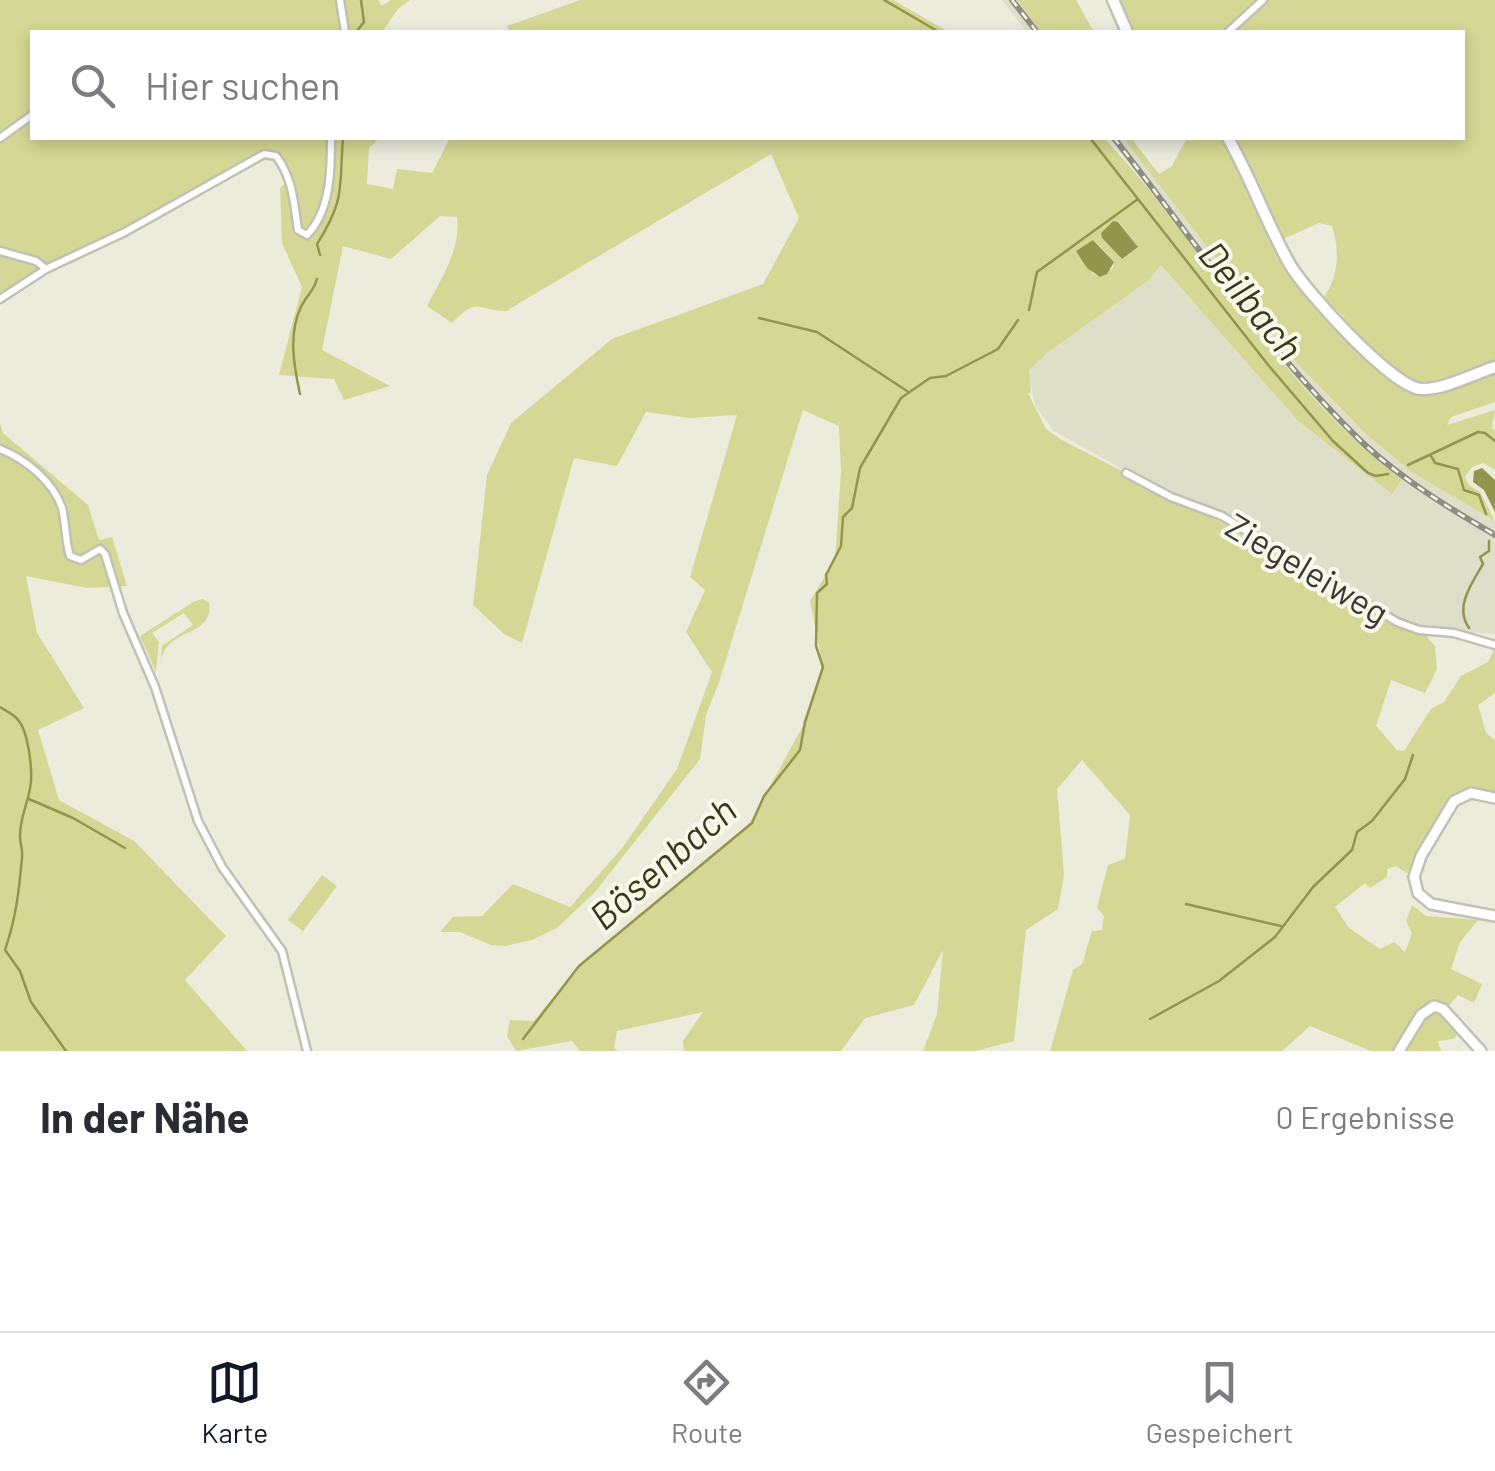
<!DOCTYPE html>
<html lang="de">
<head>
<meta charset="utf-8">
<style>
  :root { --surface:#fff; --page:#f7f7f7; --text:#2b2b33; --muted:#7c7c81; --line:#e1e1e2; --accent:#111827 }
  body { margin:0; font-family:Barlow,sans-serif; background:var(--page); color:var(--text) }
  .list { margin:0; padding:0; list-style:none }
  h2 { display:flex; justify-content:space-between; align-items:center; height:130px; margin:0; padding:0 40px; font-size:42px }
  h2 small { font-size:32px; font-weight:400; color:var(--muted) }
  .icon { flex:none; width:55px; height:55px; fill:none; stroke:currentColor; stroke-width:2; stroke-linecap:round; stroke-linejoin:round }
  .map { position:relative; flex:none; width:1495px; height:1051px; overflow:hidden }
  .search { position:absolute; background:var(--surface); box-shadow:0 5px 15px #0003; left:30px; right:30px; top:30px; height:110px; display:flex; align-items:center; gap:25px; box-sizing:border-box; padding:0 35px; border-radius:0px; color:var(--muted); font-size:38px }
  .sheet { height:280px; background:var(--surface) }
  nav { display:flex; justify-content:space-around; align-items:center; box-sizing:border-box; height:140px; border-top:2px solid var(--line); background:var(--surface); font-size:28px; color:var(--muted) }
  nav a { display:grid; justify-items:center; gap:5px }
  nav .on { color:var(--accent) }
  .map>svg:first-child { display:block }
  .built { fill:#dedfc9 }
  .green { fill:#d5d794; fill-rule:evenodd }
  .water { fill:#94954c }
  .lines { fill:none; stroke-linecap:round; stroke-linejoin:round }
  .stream { stroke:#94954c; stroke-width:2.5 }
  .minor-casing { stroke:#c1c1b3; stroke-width:11 }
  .tertiary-casing { stroke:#c1c1b3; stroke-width:14 }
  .secondary-casing { stroke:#c1c1b3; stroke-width:15 }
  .minor { stroke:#fff; stroke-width:6 }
  .tertiary { stroke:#fff; stroke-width:9 }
  .secondary { stroke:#fff; stroke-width:10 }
  .rail-casing { stroke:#8d8d83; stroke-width:6 }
  .rail { stroke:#f8f9ea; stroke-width:2.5; stroke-dasharray:8; stroke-linecap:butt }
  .labels { text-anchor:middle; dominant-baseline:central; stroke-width:8; stroke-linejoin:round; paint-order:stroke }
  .street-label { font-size:35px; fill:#383832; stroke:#f8f9ea }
  .water-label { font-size:38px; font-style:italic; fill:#383918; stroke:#f8f9ea }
</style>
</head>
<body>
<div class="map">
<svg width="1495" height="1051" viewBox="0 0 1495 1051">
  <rect width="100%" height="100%" fill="#ebecdc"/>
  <path class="built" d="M1002 0H1017L1041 32H1027Z
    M1109 138H1123L1296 362 1367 435 1413 472 1495 521V634L1469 632 1468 636 1437 628 1416 629 1271 545 1171 496 1054 431 1035 406 1028 370 1047 353 1149 280 1161 265 1298 421 1391 493 1401 479 1362 450 1289 371Z"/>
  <path class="green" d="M0 0H378L382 6 391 0H410L398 9 382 32H32V138H380L369 148 367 184 393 189 397 169 432 173 450 138H1104C1207 248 1279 389 1402 479L1392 494 1298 421 1161 265 1149 280 1047 353 1029 370 1031 392 1028 393 1046 429 1062 440 1278 552 1396 623 1425 635 1435 646 1437 669 1425 693 1391 680 1376 726 1397 750 1404 751 1431 709 1444 702 1461 676 1488 662 1495 648V693L1478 705 1486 733 1495 740V794C1485 791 1473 786 1462 790 1442 798 1416 854 1409 874L1395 866 1387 869V877L1370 888 1365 883 1335 907 1349 928 1380 949 1394 942 1405 952 1412 934 1406 921 1412 905 1426 916 1478 920 1460 942 1451 969 1482 984 1474 1003 1458 995 1442 1014 1459 1032 1454 1039 1438 1041 1441 1051H1371L1310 1026 1282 1051H1050L1073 970 1082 964 1092 931 1102 930 1104 916 1097 908 1108 865 1125 859 1130 815 1082 760 1057 789 1064 874 1058 909 1026 930 1014 1041 976 1051H923L937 1014 943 950 914 1005 865 1018 841 1051H684L683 1041 703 1012 617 1031 614 1048 618 1051H580L572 1041 516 1051 507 1036 510 1020 534 1021 579 966 750 823 805 722 823 667 810 601 835 560 841 472 839 426 803 410 719 682 706 715 700 759 595 892 557 928 532 940 505 946 491 945 460 932H440L453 917 482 916 513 884 570 907 623 847 677 769 712 672 686 632 705 590 690 577 737 415 690 418 646 412 617 466 574 458 522 643 504 634 473 605 487 475 511 423 612 339 763 284 799 218 771 154 506 311C478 311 478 295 452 323L427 306C442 277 461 250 457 217L440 216 391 259 343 246 322 350 390 386 344 400 334 379 279 375 302 287 282 243 280 188 290 178 271 153 121 233 51 264 0 249ZM1113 221 1119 222 1138 247 1122 259 1102 238 1101 233ZM1094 240 1114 261 1113 268 1101 277 1093 274 1076 251Z
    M580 0H893L949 32H510L507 26Z
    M1017 0H1076L1094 32H1041Z
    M1116 0H1261L1226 32H1132Z
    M1266 0H1495V402L1451 417 1447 425 1495 410 1492 428 1495 430V470L1483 463 1472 467 1465 477 1469 485 1480 492 1495 521 1412 472 1367 435 1296 362 1123 138H1131L1159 174 1171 167 1187 138H1223L1284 262 1337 325 1344 317 1323 298C1339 277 1340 250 1332 226L1319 223 1283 239 1248 162 1232 138H1462V32H1231Z
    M0 252 38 263 37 272 0 303Z
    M0 423 3 433 88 505 99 540 112 537 127 586 87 588 26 576 37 633 84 708 38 730 59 800 134 841 226 936 185 980 247 1051H0Z
    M203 599 209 603C213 632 182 629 167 647 160 655 160 669 159 679L162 646 193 625 184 613 152 633 159 642 156 672 140 636 195 601Z
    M322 875 337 886 303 931 288 920Z"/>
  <path class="water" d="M1113 221 1118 222 1138 247 1122 259 1102 238 1101 233Z
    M1093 240 1114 262 1107 274 1100 277 1087 268 1076 251Z
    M1482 468 1495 480V512L1484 490 1473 482 1474 471Z"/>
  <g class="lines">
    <path class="stream" d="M884 0 939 32
      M356 32 364 22 361 0
      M1090 138 1269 366 1333 441 1368 473 1376 476 1388 474
      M320 255 317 244C346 198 339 188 343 138
      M1029 310 1037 272 1138 199
      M759 318 817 332 907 391
      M300 394C294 367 288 334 301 307 306 296 314 291 317 279
      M1431 456 1435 463 1458 469 1464 490 1479 495 1486 514
      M1408 465 1478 432 1485 433 1495 441
      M1469 628C1454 607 1472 583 1483 564L1480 557 1489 551V541
      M0 707C6 711 15 715 19 721 28 732 32 767 31 781 30 799 20 816 20 835 20 843 23 851 22 858 19 891 16 918 5 950L20 971 31 1002 66 1051
      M29 799 73 818 125 848
      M1186 904 1281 926
      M1150 1019 1219 981 1275 937 1313 887 1352 850 1357 832 1372 821 1405 779 1413 755
      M523 1039 579 966 752 823 764 796 800 750 805 722 823 667 816 646 817 593 827 584 826 575 841 546 843 517 852 508 860 468 901 398 930 378 946 376 998 349 1018 320"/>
    <g class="minor-casing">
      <path id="minor" d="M340 0 345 32
        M1228 32 1263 0
        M0 138 32 115
        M0 251 36 261 46 269
        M0 299 46 269 125 232 264 154 276 156C293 178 294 204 298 230L307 235C331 210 331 170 331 138
        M0 449C25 459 53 481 62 508 66 524 65 540 70 556L81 560 100 549 105 554 123 613 155 687 198 821 222 867 282 951 307 1051
        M1126 473 1171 497 1222 516 1397 622 1419 630 1454 633 1495 645"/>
    </g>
    <g class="tertiary-casing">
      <path id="tertiary" d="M1495 798 1471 793 1454 801 1421 856 1414 877 1418 893 1431 904 1495 916
        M1399 1051 1421 1015 1434 1006 1443 1009 1481 1051"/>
    </g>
    <g class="secondary-casing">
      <path id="secondary" d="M1113 0 1127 32
        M1228 138C1251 178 1266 222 1289 263 1304 290 1392 387 1421 389 1444 390 1473 374 1495 367"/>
    </g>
    <use href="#minor" class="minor"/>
    <use href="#tertiary" class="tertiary"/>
    <use href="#secondary" class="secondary"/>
    <g class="rail-casing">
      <path id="rail" d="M1012 0 1037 32
        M1114 138C1194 240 1269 353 1364 444 1403 480 1449 508 1495 535"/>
    </g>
    <use href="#rail" class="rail"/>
  </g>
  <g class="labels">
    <g class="street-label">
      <text transform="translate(1308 568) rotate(31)">Ziegeleiweg</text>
    </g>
    <g class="water-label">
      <text transform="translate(1252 300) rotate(51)">Deilbach</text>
      <text transform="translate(662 862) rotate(-41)">Bösenbach</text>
    </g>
  </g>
</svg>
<div class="search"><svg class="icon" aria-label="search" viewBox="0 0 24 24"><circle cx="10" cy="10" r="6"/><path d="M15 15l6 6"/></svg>Hier suchen</div>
</div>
<section class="sheet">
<h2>In der Nähe<small>0 Ergebnisse</small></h2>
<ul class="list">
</ul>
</section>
<nav>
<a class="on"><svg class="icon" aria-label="map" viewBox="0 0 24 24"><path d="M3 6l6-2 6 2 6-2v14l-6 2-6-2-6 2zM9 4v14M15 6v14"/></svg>Karte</a>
<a><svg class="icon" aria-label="directions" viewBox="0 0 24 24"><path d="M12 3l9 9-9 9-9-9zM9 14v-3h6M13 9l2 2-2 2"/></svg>Route</a>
<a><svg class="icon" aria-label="saved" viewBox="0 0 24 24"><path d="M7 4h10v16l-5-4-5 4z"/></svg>Gespeichert</a>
</nav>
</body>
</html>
